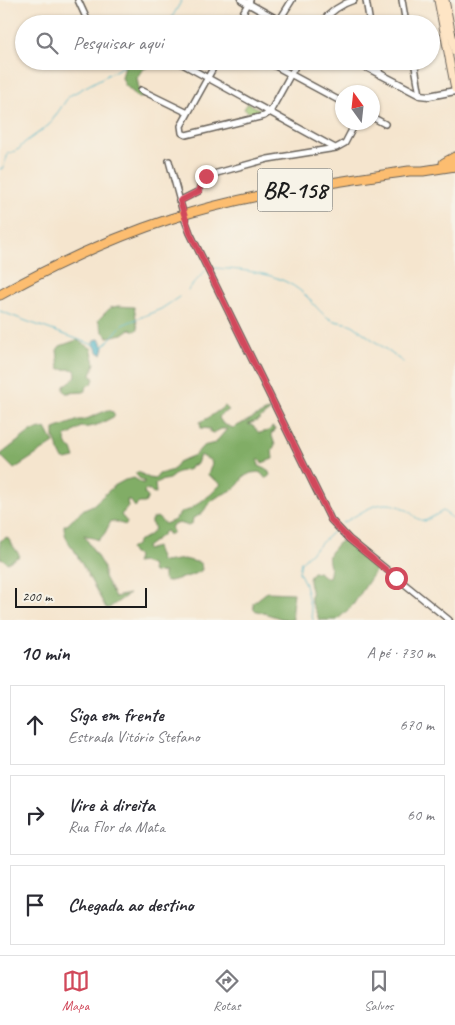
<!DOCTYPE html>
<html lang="pt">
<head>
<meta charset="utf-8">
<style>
  :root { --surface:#fff; --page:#f7f7f7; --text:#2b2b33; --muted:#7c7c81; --line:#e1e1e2; --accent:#d1495b }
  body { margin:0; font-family:Caveat,sans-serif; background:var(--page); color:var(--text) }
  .compass { position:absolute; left:335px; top:85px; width:45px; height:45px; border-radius:50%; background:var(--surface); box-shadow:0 1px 4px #0004; rotate:345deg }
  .scale { position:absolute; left:15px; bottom:12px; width:132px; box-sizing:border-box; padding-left:5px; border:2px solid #1c1c1c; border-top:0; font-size:14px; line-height:18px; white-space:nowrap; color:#1c1c1c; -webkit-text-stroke:4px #f7f3e8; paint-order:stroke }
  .stop { position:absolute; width:15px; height:15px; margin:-11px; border:4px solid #d1495b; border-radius:50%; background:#fff }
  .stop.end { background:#d1495b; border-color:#fff; box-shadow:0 1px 5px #0008 }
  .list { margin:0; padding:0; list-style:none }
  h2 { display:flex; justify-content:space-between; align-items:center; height:65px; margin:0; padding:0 20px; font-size:21px }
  h2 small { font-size:16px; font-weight:400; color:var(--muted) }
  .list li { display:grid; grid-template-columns:32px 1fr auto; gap:15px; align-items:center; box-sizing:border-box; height:80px; margin:0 10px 10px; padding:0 10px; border:1px solid var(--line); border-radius:0px }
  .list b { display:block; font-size:19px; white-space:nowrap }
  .list p { margin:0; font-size:16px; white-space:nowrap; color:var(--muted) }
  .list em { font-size:16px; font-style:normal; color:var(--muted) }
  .icon { flex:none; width:28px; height:28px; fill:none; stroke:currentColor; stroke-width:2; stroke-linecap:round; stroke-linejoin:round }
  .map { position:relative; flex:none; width:455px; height:620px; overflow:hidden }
  .search { position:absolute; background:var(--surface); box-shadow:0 1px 4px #0004; left:15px; right:15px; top:15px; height:55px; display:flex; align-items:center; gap:12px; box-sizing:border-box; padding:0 18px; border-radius:28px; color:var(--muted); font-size:19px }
  .sheet { height:335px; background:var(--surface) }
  nav { display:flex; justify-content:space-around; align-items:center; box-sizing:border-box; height:70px; border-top:1px solid var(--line); background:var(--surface); font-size:14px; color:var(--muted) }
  nav a { display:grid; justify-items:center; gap:2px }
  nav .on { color:var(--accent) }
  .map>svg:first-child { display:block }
  .green { fill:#a2c974; stroke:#5f7248 }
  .forest { fill:#81ad66; stroke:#4e6441 }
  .water { fill:#46b1c4; stroke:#316670 }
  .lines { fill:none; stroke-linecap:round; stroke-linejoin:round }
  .stream { stroke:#46b1c4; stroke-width:1 }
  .minor-casing { stroke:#68625a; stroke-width:8 }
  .tertiary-casing { stroke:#68625a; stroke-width:9 }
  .secondary-casing { stroke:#68625a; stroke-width:9 }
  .trunk-casing { stroke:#68625a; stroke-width:11 }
  .minor { stroke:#fff; stroke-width:5 }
  .tertiary { stroke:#fff; stroke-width:6 }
  .secondary { stroke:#fee5c5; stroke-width:7 }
  .trunk { stroke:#fcbd6f; stroke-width:9 }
  .route { stroke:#d1495b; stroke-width:6 }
  .labels { text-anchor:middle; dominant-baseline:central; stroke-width:5; stroke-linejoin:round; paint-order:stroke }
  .shield { fill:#f7f3e8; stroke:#5e5c59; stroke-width:1 }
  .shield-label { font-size:24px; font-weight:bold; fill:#1c1c1c }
</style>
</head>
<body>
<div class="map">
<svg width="455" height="620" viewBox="0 0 455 620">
  <rect width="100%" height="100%" fill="#f7f3e8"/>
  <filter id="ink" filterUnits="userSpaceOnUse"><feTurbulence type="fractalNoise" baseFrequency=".02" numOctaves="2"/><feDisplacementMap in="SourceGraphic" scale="10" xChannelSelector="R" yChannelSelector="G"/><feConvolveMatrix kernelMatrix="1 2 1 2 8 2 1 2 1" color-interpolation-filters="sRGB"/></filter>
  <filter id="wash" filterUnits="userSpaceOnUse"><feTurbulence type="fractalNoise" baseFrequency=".0096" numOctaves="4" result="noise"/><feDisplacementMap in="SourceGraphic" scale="20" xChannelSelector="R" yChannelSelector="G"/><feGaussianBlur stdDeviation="1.12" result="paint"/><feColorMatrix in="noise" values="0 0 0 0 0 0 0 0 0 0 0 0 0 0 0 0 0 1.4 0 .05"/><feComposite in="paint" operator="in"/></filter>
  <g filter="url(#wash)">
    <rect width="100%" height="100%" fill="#f5e5ce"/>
    <path class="green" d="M248 103 264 112 252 114 244 109Z"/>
    <path class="forest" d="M122 61H158L142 70 137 78 139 89 145 97 139 98 125 85 122 78 125 65Z
      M118 306 134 307 138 329 136 331 130 329 123 334 108 337 103 332 98 320 110 308Z
      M77 340 91 348 95 363 91 375 94 379 92 384 88 385 84 392 66 393 64 390V386L75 378 76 374 75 370C69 368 64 371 59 368L57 350 60 346Z
      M225 406 229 410 221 414 219 418 223 424 233 428 271 409V410L257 421 248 424 253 426 259 433 268 431 272 427 275 429 274 432 271 433 275 445 272 450 273 459 262 463 261 460H258L259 466 268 470 270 475 266 479 260 472 251 473 243 477C236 493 225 491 213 500 203 508 206 514 193 518L192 524 188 526C181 523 177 522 171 527L173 532 171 534H168L167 531 164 532 162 535 146 547 147 550 156 547 161 561 164 562 184 559 201 563 202 570C195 576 176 579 166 582L164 579V572L153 573 151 565 142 562 136 563 138 558 137 555 133 554 130 549 136 545 139 540C146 538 151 535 155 528L151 523V520L157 517 165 524 175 520 181 512 189 510 210 495 221 484 208 475 212 463 210 460 200 455 197 464 191 466 190 469 178 472 169 479 160 481 155 484 156 493 153 494 149 490H145L144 493 148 497 145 503H139L135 507 130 500H127L128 507 121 515 127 522 126 525 111 521 105 533 99 540 84 535 104 568V577L115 597 129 594 109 608H106L73 548C67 542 64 534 64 525H67L84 509 93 505 114 486 125 480 134 478 144 484V481L139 478 135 473 138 472 149 478 155 479 159 474 173 470 178 462 195 455 203 446 215 443 227 429H221L213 433 210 432V429L201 428 200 422 208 418Z
      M108 410 113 412 115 416C105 421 93 429 81 427L71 434 67 435 65 438C67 444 67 447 72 449L75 458 66 460 62 458 54 438V429L79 420H84Z
      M46 428 54 443 14 469 0 455 31 431Z
      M7 537 20 556 7 563 2 558 0 559V541Z
      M344 540C357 545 367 560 376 570L353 605 337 620H319C317 613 314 608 311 602 310 598 312 594 311 590 309 583 307 578 313 572H318L325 577H329C334 565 322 559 334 548 337 544 339 542 344 540Z
      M267 592 294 593 292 609 293 620H286L254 610 253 603Z"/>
    <path class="water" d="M99 339 104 347 102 354 99 353 93 343 94 340Z"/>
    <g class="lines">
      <path class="stream" d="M168 24 182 0
        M0 169 3 168 8 154 19 149 24 143 49 125 69 96 133 61
        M214 268C244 270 279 272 303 293 312 301 321 315 332 320 339 323 347 322 354 326L403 362
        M188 290 205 271
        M0 311 26 321 94 345
        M103 347 122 325 161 309 179 297
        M343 523C365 511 380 496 405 509 415 514 413 519 425 521L443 511 455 520
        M313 620 305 584 299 572 301 562 335 530"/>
    </g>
  </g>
  <g filter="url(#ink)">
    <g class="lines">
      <g class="minor-casing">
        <path id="minor" d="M78 0 89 24
          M366 0 370 24
          M402 0 406 24
          M279 21 292 0
          M191 22 195 24
          M237 24 250 0
          M320 24C329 13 341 4 354 0
          M177 61 335 148
          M217 61 181 126 182 133 186 135 264 116 270 112 298 61
          M266 61 342 102
          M377 61 380 75
          M414 61 420 95
          M141 90 188 113
          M372 117 385 124
          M169 161 185 220 190 233 331 520 349 539 449 620
          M179 201 199 191 201 182 206 176 268 159 336 148 345 143 356 122"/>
      </g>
      <g class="tertiary-casing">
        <path id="tertiary" d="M242 0 285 24
          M355 61 420 95 429 96 455 91"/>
      </g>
      <g class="secondary-casing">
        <path id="secondary" d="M438 0 455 89
          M445 0 455 51"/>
      </g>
      <g class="trunk-casing">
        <path id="trunk" d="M444 163 455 157
          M0 295C54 265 111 238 170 219 247 194 329 183 409 171H423L455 166"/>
      </g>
      <use href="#minor" class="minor"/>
      <use href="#tertiary" class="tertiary"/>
      <use href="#secondary" class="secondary"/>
      <use href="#trunk" class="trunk"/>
    </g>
  </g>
  <g class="lines" filter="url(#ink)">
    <path class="route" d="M206 176 201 182 199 191 180 201 190 233 331 520 349 539 396 578"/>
  </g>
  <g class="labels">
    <rect class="shield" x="257.5" y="168.5" width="75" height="43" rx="4"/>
    <g class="shield-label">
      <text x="295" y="190">BR-158</text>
    </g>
  </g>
</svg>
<svg class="compass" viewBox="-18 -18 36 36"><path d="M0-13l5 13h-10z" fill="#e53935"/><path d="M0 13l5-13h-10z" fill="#7c7c81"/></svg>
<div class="scale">200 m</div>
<div class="stop" style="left:396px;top:578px"></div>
<div class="stop end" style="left:206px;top:176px"></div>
<div class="search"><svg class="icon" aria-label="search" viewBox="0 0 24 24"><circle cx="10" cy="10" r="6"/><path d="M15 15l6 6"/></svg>Pesquisar aqui</div>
</div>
<section class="sheet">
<h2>10 min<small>A pé · 730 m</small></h2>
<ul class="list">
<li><svg class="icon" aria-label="ahead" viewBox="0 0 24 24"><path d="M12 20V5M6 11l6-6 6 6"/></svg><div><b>Siga em frente</b><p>Estrada Vitório Stefano</p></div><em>670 m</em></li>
<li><svg class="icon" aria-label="right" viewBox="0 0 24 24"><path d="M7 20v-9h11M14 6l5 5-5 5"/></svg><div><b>Vire à direita</b><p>Rua Flor da Mata</p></div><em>60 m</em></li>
<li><svg class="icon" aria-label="arrive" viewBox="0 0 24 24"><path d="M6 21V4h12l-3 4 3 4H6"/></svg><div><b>Chegada ao destino</b></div></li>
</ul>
</section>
<nav>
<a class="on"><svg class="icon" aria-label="map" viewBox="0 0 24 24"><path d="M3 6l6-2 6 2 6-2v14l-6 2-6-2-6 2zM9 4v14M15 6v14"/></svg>Mapa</a>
<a><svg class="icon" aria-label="directions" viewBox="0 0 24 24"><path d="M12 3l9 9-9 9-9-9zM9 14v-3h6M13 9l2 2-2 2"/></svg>Rotas</a>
<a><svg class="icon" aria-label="saved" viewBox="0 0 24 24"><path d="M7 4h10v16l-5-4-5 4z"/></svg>Salvos</a>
</nav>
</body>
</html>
